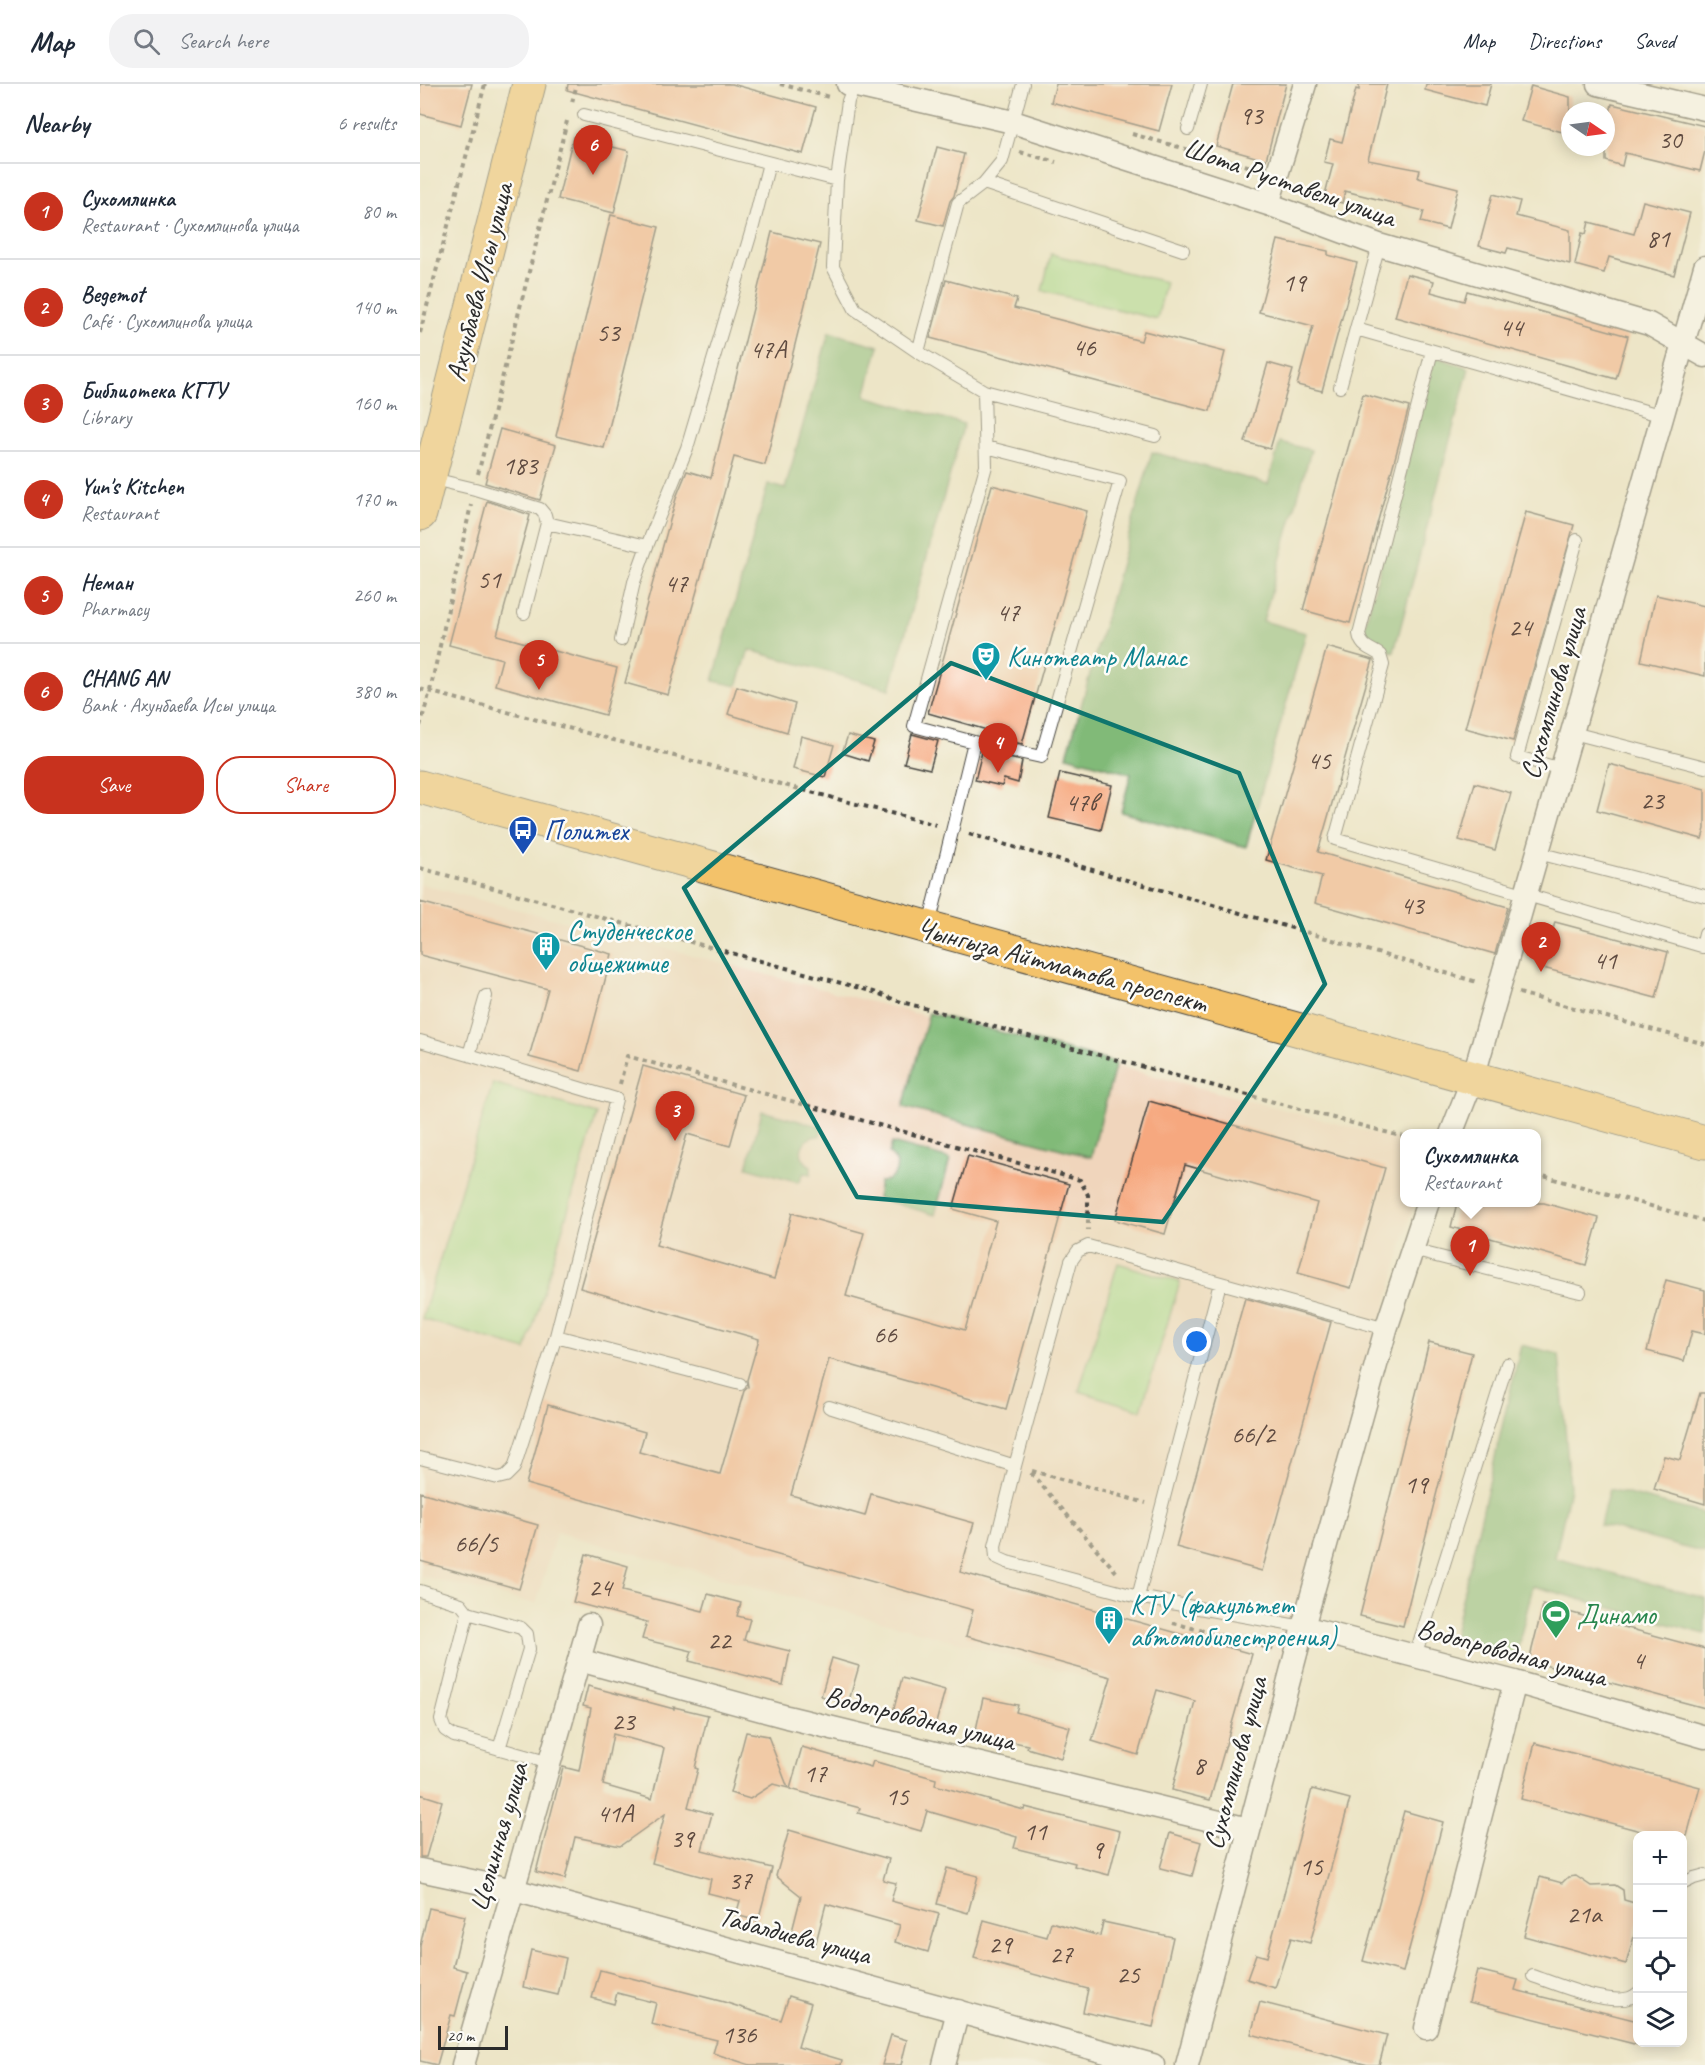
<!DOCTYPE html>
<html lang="en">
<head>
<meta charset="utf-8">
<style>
  :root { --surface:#fff; --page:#f2f2f3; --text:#1f2937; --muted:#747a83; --line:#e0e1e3; --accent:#c8321e }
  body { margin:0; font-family:Caveat,sans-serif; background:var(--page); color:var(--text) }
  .controls { position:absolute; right:18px; bottom:18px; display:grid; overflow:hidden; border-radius:12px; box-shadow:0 3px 15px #0003 }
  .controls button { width:54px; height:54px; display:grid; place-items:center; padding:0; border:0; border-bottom:2px solid var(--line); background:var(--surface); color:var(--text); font:30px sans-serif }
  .compass { position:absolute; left:1141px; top:18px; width:54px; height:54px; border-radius:50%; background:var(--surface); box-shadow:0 3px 15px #0003; rotate:103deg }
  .scale { position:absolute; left:18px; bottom:15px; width:70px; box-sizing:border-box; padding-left:6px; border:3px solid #2b2b2b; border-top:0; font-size:16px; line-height:21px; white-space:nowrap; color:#2b2b2b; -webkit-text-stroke:4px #fdfcf7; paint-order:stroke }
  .you { position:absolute; left:777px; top:1258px; width:21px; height:21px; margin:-15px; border:4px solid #fff; border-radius:50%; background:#1a73e8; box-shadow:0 0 0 9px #1a73e833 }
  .badge { display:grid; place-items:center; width:39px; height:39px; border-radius:50%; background:var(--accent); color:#fff; font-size:20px; font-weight:700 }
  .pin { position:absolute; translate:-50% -50px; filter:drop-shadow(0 2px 3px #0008) }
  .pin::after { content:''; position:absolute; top:32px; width:21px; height:18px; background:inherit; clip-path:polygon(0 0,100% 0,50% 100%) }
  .popup { position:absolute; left:980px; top:1045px; width:141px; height:78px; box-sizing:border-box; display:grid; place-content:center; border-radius:12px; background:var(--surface); filter:drop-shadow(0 2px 4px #0005); font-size:20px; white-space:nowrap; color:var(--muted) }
  .popup b { font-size:22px; color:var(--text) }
  .popup::after { content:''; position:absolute; left:50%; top:100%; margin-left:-12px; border:12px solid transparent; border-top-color:var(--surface) }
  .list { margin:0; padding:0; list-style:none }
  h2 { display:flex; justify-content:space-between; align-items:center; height:78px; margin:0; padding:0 24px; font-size:26px }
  h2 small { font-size:20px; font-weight:400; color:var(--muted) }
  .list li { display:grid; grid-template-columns:39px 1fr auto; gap:18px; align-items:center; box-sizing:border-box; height:96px; padding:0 24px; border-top:2px solid var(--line) }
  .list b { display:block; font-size:22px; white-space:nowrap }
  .list p { margin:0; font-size:20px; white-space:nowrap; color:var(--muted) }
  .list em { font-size:20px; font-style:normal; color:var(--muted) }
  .actions { display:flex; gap:12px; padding:18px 24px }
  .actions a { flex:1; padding:14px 0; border:2px solid var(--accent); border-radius:24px; text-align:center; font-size:21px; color:var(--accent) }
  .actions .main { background:var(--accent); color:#fff }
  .icon { flex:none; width:33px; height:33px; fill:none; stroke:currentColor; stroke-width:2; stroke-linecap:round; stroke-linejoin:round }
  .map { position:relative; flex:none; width:1285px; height:1981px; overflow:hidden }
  header { display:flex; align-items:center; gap:36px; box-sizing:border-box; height:84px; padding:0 30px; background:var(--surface); border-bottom:2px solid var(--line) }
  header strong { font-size:28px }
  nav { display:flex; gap:33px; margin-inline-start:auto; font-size:21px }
  .search { width:420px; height:54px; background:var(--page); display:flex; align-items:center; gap:15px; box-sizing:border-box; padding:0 21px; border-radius:24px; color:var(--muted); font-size:22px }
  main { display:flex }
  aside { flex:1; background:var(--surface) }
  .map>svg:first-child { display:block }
  .built { fill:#f0d5bc }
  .green { fill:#a2da8c; stroke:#66825c; stroke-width:1.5 }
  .forest { fill:#81ba78; stroke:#567252; stroke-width:1.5 }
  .building { fill:#f6a87f; fill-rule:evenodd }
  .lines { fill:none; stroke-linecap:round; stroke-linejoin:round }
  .service-casing { stroke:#484742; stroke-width:14 }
  .minor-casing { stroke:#484742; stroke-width:25 }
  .primary-casing { stroke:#484742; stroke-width:35 }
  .path { stroke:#484742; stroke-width:4; stroke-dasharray:4.5 4.5; stroke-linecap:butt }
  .service { stroke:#fff; stroke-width:12 }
  .minor { stroke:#fff; stroke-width:22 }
  .primary { stroke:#f3c26a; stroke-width:33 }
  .marked { fill:none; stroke:#0f766e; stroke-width:4.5; stroke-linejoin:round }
  .labels { text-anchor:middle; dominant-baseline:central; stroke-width:5; stroke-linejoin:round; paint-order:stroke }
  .number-label { font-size:26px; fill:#5e4a40 }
  .street-label { font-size:28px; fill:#2b2b2b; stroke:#fdfcf7 }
  .culture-label { font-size:28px; fill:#0d838f; stroke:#fdfcf7; text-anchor:start }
  .transit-label { font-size:28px; fill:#164399; stroke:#fdfcf7; text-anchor:start }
  .leisure-label { font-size:28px; fill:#27864d; stroke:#fdfcf7; text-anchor:start }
</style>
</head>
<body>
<header>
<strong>Map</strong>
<div class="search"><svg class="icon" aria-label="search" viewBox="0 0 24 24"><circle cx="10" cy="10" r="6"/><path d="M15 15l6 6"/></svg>Search here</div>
<nav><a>Map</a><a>Directions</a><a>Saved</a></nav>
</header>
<main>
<aside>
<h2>Nearby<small>6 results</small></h2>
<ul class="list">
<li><span class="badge">1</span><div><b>Сухомлинка</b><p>Restaurant · Сухомлинова улица</p></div><em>80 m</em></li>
<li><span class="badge">2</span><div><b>Begemot</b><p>Café · Сухомлинова улица</p></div><em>140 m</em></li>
<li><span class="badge">3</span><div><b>Библиотека КГТУ</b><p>Library</p></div><em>160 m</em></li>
<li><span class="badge">4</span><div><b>Yun's Kitchen</b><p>Restaurant</p></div><em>170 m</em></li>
<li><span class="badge">5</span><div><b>Неман</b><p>Pharmacy</p></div><em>260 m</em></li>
<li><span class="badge">6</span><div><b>CHANG AN</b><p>Bank · Ахунбаева Исы улица</p></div><em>380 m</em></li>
</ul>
<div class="actions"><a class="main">Save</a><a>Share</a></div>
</aside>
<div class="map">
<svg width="1285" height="1981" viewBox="0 0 1285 1981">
  <rect width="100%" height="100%" fill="#fdfcf7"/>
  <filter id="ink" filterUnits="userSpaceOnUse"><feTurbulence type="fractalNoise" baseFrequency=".0167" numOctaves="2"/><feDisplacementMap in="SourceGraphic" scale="12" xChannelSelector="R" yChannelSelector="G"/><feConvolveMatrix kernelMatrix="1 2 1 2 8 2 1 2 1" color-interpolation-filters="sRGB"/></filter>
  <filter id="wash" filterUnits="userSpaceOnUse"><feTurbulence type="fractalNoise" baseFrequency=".008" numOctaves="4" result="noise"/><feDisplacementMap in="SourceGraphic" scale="24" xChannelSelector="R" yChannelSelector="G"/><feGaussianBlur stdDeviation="1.35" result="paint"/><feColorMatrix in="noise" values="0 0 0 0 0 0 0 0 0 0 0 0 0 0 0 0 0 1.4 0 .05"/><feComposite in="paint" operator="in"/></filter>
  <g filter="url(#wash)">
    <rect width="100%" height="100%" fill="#ede5c7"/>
    <path class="built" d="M0 800 984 1057V1118L994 1119 851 1644 136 1448 116 1520 0 1492Z"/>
    <path class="green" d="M631 170 746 198 737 235 622 207Z
      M73 999 177 1030 106 1266 2 1235Z
      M698 1179 760 1198 721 1326 659 1307Z"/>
    <path class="forest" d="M409 248 459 262 445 312 544 340 470 605 329 566 317 602 293 597 348 400 365 405Z
      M1015 273 1049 284 974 568 947 560 943 549Z
      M860 358 891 366 843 537 886 549 826 763 701 728 711 690 647 672 732 368 848 400Z
      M509 929 696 979 671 1073 483 1023Z
      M342 1027 402 1043 400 1052C381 1051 374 1073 391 1082V1090L384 1089 379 1098 327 1083Z
      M472 1059 530 1075 515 1131 457 1114 460 1098C472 1097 479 1089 476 1077L469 1069Z
      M1101 1261 1139 1270 1150 1404 1135 1474 1285 1514V1550L1113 1502 1096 1571 1033 1554Z
      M1189 1405 1285 1430V1469L1180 1441Z"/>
    <g id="blocks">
      <path class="building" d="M0 0H52L41 41 0 30Z
        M148 0H312L396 23 383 70 147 6Z
        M636 0H752L739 47 631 18Z
        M813 0H866L846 76 796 62Z
        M939 0H967L948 76 1000 86 998 94 1038 104 1028 145 1001 138 1004 127 925 107 922 119 904 114 913 80 904 78 910 55 922 58 936 5 939 6Z
        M1006 0H1071L1065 22 1005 6Z
        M1111 2 1150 13V50L1101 37Z
        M1192 20 1285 42V67L1280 87 1205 69 1202 82 1186 77V47Z
        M153 53 209 67 194 129 138 115Z
        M517 63 544 70 534 112 530 117 523 142 498 136Z
        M1073 110 1100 117 1096 132 1150 146V180L1088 164 1086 169 1059 162Z
        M1223 117 1270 129 1254 191 1189 173 1184 189 1155 181 1162 149 1166 150 1169 138 1214 150Z
        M191 131 239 143 184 364 136 352Z
        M352 148 400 160 345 381 314 373 248 611 205 599 257 411 267 387 291 394Z
        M858 156 908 167V171L937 179 902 307 877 301 893 242 839 228Z
        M987 190 1014 197 1011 208 1044 217 1047 207 1208 252 1196 295 975 233Z
        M526 196 597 215 594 224 721 257 724 247 805 268 790 327 510 254Z
        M848 279 873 286 850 365 825 358Z
        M943 310 989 323 930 539 883 526Z
        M80 345 136 361 120 416 65 399Z
        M572 401 667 427 602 660 566 652 567 646 508 629Z
        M67 417 110 431 77 551 197 584 185 631 75 601 82 575 29 561Z
        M1106 428 1154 441 1093 657 1045 644Z
        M1236 511 1285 522V592L1221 577Z
        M907 563 953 576 898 768 1088 823 1075 870 895 819 902 792 846 776Z
        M317 602 375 620 367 648 308 630Z
        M492 650 518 657 510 685 484 679Z
        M428 651 454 658 448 677 422 669Z
        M381 652 414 661 405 693 373 685Z
        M562 668 602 677 598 699 584 695 582 702 555 696Z
        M1189 680 1285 705V745L1282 755 1177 726Z
        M640 689 692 701 681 746 629 734Z
        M1055 699 1091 709 1075 766 1039 756Z
        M0 818 192 870 161 987 109 973 128 905 0 871Z
        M1135 838 1248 868 1236 914 1123 884Z
        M223 982 324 1011 310 1062 267 1050 236 1161 354 1195 372 1129 444 1149 426 1212 545 1246 576 1137 533 1125 548 1072 649 1100 586 1325 409 1275 371 1411 445 1432 451 1410 554 1439 540 1488 832 1570 790 1716 752 1706 775 1617 737 1606 718 1671 672 1657 691 1593 546 1552 553 1526 106 1400 128 1321 225 1348 219 1368 300 1390 324 1307 328 1303 327 1296 339 1255 160 1204Z
        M729 1017 965 1084 931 1204 878 1189 897 1119 765 1081 745 1150 695 1136Z
        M1037 1119H1124L1179 1134 1166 1181 1031 1143Z
        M1246 1196 1285 1206V1250L1272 1247 1264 1277 1227 1267Z
        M825 1214 911 1238 842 1487 756 1463Z
        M1009 1258 1052 1269 983 1542 940 1532Z
        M1280 1309H1285V1420L1234 1405 1244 1372 1260 1376Z
        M0 1408 118 1441 99 1505 0 1477Z
        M166 1470 208 1482 202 1507 283 1527 288 1510 321 1519 317 1532 330 1535 324 1556 370 1567 363 1601 269 1577 272 1567 222 1555 227 1538 153 1518Z
        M1123 1521 1285 1565V1624L1109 1577Z
        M412 1574 439 1582 428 1620 401 1612Z
        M482 1594 525 1606 516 1639 473 1628Z
        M168 1602 254 1625V1623L288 1631 275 1684 278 1685 268 1723 292 1730 282 1766 352 1784 338 1837 316 1831 320 1817 288 1809 291 1795 232 1779 245 1730 200 1762 155 1753 145 1795 116 1788 143 1683 159 1687 171 1624 163 1622ZM193 1650 244 1664 232 1715 183 1701Z
        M563 1614 598 1621 596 1628 650 1643 641 1674 607 1664 608 1661 555 1650Z
        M326 1648 348 1652 368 1704 353 1700 330 1715 310 1709Z
        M1115 1659 1280 1703 1267 1752H1239L1101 1715Z
        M382 1663 451 1683 453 1677 516 1695 515 1701 604 1726 605 1723 700 1747 689 1791 654 1782 655 1779 594 1764 597 1753 507 1727 501 1747 438 1729 440 1724 370 1705Z
        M892 1705 930 1715 890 1859 871 1854 855 1904 827 1895 836 1870 847 1873Z
        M0 1710 22 1717 6 1773H0Z
        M984 1727 1023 1738 983 1888 943 1877Z
        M369 1746 469 1775 463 1796 476 1799 471 1817 519 1830 508 1868 475 1858 480 1841 406 1820 395 1862 370 1855 381 1812 356 1792Z
        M750 1749 781 1758 772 1792 740 1784Z
        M527 1784 558 1792 548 1829 517 1820Z
        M1156 1792 1171 1802 1195 1801 1203 1806 1204 1816 1218 1820V1839L1206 1880 1104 1852 1120 1793 1142 1799 1148 1793Z
        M9 1824 45 1832 33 1883 47 1887 35 1932 31 1931 17 1981 0 1977V1862Z
        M564 1836 627 1853 631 1838 680 1852 683 1838 753 1853 733 1943 663 1928 668 1905 554 1874Z
        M111 1866 146 1874 138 1911 103 1903Z
        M180 1886 304 1918 361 1936 369 1912 391 1919 378 1963 422 1976 421 1981H330L293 1969 297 1956 231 1940 236 1919 197 1909 194 1920 172 1914Z
        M1057 1886 1098 1896 1095 1906 1218 1937V1961L1049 1918Z
        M840 1918 967 1951 959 1981H948L831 1950Z
        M471 1951 487 1956 481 1981H462Z"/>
    </g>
  </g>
  <g filter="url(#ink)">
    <use href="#blocks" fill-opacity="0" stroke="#484742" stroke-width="1.5"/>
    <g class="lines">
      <g class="service-casing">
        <path id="service" d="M434 2 428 17 417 96 413 183 435 225 498 268
          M164 31 417 96
          M768 45 781 0
          M564 99 763 166
          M936 245 1243 332
          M1012 267 939 550C941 564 951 564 960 571L963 581 915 755 1285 863
          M920 303 959 161
          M564 307 735 352
          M566 363 700 397 621 673 554 658 494 642 566 382 564 307 498 268 538 119 564 99 582 77 603 0
          M9 394 55 405 120 425 125 431 127 439 104 529
          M127 439 227 462
          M201 556 214 498 227 462 267 364 333 142 349 79
          M1153 649 1285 683
          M1142 685 1097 673 1157 456
          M1118 769 1285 812
          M509 841 554 658
          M1282 863 1285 850
          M0 957 49 971 66 912
          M49 971 196 1015 136 1252 320 1300
          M992 1166 1160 1208
          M409 1323 595 1382 575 1462 576 1473 587 1478 718 1513 883 1543
          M0 1374 78 1394 86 1392 94 1384 136 1252
          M595 1382 651 1177 658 1167 668 1162 966 1245
          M0 1507 41 1520 48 1529 21 1636 25 1646 34 1652 130 1679
          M718 1513 800 1199
          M48 1529 101 1544 107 1550 109 1565 79 1665
          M995 1572 1087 1280
          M1262 1800 1274 1794 1285 1791
          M1113 1892C1135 1899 1200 1928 1218 1909"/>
      </g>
      <g class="minor-casing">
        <path id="minor" d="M428 0 593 38 848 120 959 161 1229 240 1285 272
          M1178 0 1285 25
          M848 120 885 0
          M1031 1050 1053 994 1079 904 1285 183
          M883 1543 1095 1598 1285 1653
          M159 1576 367 1633 828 1745
          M0 1786 94 1806 733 1981
          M1006 1944 1095 1598
          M43 1981 169 1541
          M524 1981 538 1927
          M767 1981 883 1543 966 1245 1008 1118"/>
      </g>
      <g class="primary-casing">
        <path id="primary" d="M0 430 109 0
          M0 703 1285 1058"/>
      </g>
      <path class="path" d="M360 0 409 13
        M152 18 157 0
        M712 50 835 84
        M600 68 636 78
        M0 249 65 0
        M58 390 147 37
        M0 605 516 741
        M0 642 10 607 51 421
        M549 750 1057 898
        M0 784 454 908 478 917 984 1053
        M1099 909 1285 960
        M200 1000 207 972 660 1096 668 1111V1146
        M1116 1090 1285 1137
        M612 1387 726 1419
        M611 1389 698 1490
        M753 1539 856 1566"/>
      <use href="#service" class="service"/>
      <use href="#minor" class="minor"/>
      <use href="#primary" class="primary"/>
    </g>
  </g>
  <path d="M0 0H1285V1981H0ZM531 579 819 689 905 900 743 1138 437 1113 264 804Z" fill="#ede5c7" fill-opacity=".55" fill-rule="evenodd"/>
  <path class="marked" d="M531 579 819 689 905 900 743 1138 437 1113 264 804Z"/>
  <defs>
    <g id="theatre-pin" transform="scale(1.5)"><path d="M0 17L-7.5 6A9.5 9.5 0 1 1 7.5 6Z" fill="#0f9aa8" stroke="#fdfcf7"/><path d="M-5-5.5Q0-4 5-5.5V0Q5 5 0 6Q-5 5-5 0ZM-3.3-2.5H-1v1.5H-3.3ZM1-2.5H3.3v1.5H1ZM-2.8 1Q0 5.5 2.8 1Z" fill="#fff"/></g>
    <g id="bus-pin" transform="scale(1.5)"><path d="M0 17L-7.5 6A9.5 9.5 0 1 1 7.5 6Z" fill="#1a4fb4" stroke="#fdfcf7"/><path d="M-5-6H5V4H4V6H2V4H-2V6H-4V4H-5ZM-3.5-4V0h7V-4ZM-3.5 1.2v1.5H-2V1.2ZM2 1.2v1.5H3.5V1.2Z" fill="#fff"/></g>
    <g id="building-pin" transform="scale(1.5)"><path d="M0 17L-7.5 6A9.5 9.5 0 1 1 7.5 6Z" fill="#0f9aa8" stroke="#fdfcf7"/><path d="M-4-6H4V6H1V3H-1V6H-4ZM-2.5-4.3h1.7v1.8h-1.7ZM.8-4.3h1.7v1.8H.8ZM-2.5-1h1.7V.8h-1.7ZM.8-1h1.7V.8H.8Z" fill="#fff"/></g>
    <g id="stadium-pin" transform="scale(1.5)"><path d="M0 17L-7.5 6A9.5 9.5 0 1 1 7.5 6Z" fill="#2e9e5b" stroke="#fdfcf7"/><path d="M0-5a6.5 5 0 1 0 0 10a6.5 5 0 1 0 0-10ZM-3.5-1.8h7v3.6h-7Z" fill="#fff"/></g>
  </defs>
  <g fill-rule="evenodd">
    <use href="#theatre-pin" x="566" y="572"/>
    <use href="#bus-pin" x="103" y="746"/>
    <use href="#building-pin" x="126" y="862"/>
    <use href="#stadium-pin" x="1136" y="1530"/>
    <use href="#building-pin" x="689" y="1536"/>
  </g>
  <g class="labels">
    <g class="number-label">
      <text x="831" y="31">93</text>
      <text x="1250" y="55">30</text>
      <text x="1238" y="154">81</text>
      <text x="874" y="198">19</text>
      <text x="1091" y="243">44</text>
      <text x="188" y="248">53</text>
      <text x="664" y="263">46</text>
      <text x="348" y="265">47А</text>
      <text x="100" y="381">183</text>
      <text x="69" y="495">51</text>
      <text x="256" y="499">47</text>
      <text x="588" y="528">47</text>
      <text x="1100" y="543">24</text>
      <text x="899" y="676">45</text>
      <text x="1232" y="716">23</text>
      <text x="661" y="718">47в</text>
      <text x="992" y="821">43</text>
      <text x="1185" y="876">41</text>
      <text x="465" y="1250">66</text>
      <text x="833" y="1350">66/2</text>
      <text x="996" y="1400">19</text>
      <text x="56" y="1459">66/5</text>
      <text x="180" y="1503">24</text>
      <text x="299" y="1556">22</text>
      <text x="1218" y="1576">4</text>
      <text x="203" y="1637">23</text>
      <text x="779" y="1681">8</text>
      <text x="395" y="1689">17</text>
      <text x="477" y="1712">15</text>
      <text x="195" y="1729">41А</text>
      <text x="615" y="1747">11</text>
      <text x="262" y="1754">39</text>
      <text x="677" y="1765">9</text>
      <text x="891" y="1782">15</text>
      <text x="320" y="1796">37</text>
      <text x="1164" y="1830">21а</text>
      <text x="580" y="1860">29</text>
      <text x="641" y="1870">27</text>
      <text x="708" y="1890">25</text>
      <text x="319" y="1950">136</text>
    </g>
    <g class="street-label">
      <text transform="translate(870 98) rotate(19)">Шота Руставели улица</text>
      <text transform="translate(59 198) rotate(-76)">Ахунбаева Исы улица</text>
      <text transform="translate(1133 609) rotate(-74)">Сухомлинова улица</text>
      <text transform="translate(642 881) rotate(15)">Чынгыза Айтматова проспект</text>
      <text transform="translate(1092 1568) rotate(15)">Водопроводная улица</text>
      <text transform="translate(500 1634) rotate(14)">Водопроводная улица</text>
      <text transform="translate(815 1679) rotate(-75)">Сухомлинова улица</text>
      <text transform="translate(78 1753) rotate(-74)">Целинная улица</text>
      <text transform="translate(375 1851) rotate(15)">Табалдиева улица</text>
    </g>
    <g class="culture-label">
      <text x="587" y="572">Кинотеатр Манас</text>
      <text x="147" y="846">Студенческое<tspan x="147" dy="32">общежитие</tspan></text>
      <text x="710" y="1520">КТУ (факультет<tspan x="710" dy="32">автомобилестроения)</tspan></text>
    </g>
    <g class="transit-label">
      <text x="124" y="746">Политех</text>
    </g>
    <g class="leisure-label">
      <text x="1157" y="1530">Динамо</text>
    </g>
  </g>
</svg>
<div class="controls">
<button>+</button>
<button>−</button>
<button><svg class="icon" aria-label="locate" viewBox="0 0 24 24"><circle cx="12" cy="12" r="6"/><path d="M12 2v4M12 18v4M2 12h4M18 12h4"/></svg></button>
<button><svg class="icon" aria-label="layers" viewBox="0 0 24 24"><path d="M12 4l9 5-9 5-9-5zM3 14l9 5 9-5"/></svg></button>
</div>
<svg class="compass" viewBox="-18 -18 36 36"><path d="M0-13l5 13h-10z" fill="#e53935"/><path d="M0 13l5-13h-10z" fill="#747a83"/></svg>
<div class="scale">20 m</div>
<div class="you"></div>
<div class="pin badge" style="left:1050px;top:1192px">1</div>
<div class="popup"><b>Сухомлинка</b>Restaurant</div>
<div class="pin badge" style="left:1121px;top:888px">2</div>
<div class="pin badge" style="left:255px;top:1057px">3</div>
<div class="pin badge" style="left:578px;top:689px">4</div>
<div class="pin badge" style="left:119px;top:606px">5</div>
<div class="pin badge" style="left:173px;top:91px">6</div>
</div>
</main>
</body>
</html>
